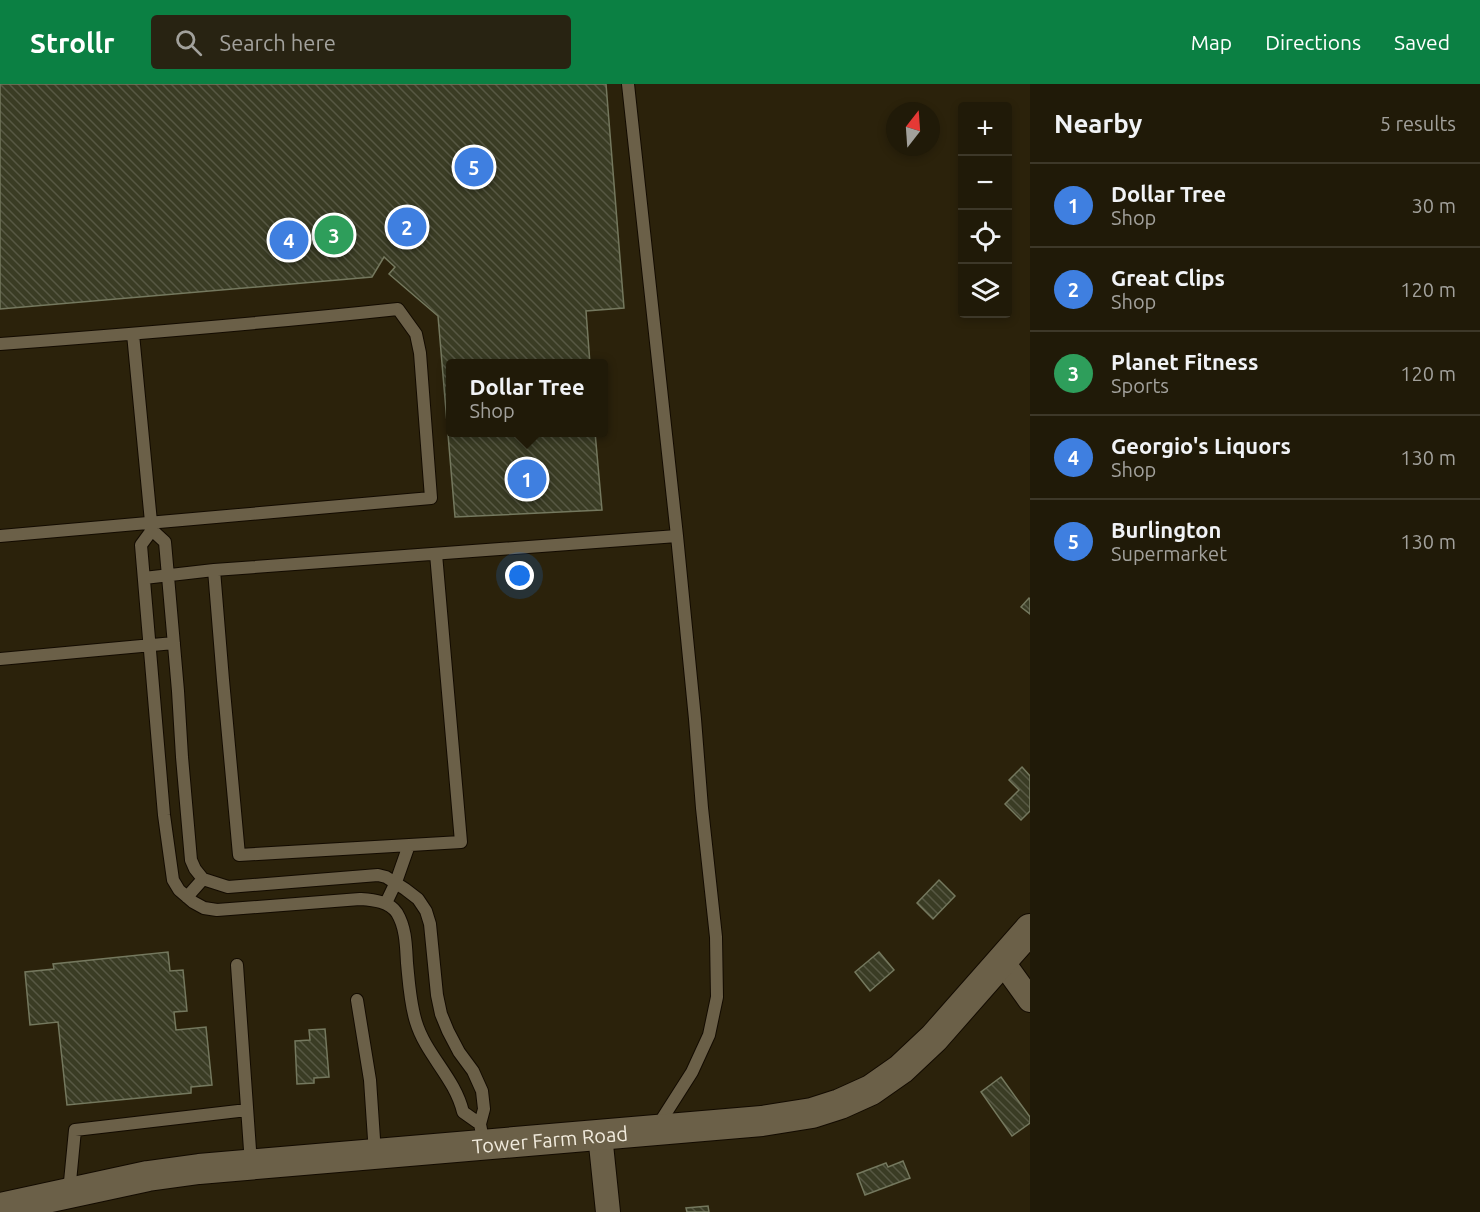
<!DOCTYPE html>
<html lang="en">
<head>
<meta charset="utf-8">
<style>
  :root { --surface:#201a08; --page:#282312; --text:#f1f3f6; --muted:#a2a19c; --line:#3d3829; --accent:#0b8043 }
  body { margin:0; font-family:Ubuntu,sans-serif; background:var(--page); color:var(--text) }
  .controls { position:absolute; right:18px; top:18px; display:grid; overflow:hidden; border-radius:6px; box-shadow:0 3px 9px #0003 }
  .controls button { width:54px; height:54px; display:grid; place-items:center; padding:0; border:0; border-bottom:2px solid var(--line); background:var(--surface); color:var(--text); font:30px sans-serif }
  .compass { position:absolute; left:886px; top:18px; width:54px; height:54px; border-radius:50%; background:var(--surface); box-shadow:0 3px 9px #0003; rotate:17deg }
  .you { position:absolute; left:520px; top:492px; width:21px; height:21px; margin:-15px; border:4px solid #fff; border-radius:50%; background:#1a73e8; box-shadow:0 0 0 9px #1a73e833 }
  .badge { display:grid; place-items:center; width:39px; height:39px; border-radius:50%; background:var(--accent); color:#fff; font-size:20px; font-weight:700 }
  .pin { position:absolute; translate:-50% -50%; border:3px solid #fff; box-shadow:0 2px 6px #0006 }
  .popup { position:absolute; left:446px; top:275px; width:162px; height:78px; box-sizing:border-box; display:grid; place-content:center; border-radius:6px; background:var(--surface); filter:drop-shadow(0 2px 4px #0005); font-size:20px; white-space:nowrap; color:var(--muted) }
  .popup b { font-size:22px; color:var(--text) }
  .popup::after { content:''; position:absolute; left:50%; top:100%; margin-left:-12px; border:12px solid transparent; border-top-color:var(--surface) }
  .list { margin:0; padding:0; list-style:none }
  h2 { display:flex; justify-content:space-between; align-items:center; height:78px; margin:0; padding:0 24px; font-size:26px }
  h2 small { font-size:20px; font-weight:400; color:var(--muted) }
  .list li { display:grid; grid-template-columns:39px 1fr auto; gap:18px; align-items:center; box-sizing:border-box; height:84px; padding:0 24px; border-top:2px solid var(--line) }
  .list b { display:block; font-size:22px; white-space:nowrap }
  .list p { margin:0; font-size:20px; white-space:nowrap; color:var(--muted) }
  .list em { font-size:20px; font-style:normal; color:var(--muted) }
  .icon { flex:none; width:33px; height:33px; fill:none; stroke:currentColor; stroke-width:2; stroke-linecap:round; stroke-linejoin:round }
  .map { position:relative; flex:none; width:1030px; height:1128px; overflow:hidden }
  header { display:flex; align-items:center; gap:36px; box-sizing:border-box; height:84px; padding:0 30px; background:var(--accent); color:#fff }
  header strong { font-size:28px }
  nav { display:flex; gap:33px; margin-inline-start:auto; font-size:21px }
  .search { width:420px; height:54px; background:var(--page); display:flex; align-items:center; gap:15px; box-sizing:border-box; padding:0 21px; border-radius:6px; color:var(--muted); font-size:22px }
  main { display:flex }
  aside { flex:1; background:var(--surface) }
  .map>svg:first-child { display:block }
  .building { fill:url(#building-back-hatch); stroke:#74785e; stroke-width:1.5 }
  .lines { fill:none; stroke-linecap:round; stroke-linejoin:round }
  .service-casing { stroke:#130b00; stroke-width:14 }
  .minor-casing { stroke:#130b00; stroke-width:26 }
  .tertiary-casing { stroke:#130b00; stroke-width:32 }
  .service { stroke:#6b6048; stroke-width:12 }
  .minor { stroke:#6b6048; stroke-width:24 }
  .tertiary { stroke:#6b6048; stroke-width:30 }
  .labels { text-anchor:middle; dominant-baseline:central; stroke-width:5; stroke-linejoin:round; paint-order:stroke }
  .street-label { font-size:20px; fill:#f1ebdd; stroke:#2b220b }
</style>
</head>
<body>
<header>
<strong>Strollr</strong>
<div class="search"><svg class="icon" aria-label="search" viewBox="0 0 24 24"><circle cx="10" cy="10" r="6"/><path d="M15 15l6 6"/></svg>Search here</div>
<nav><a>Map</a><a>Directions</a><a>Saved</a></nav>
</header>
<main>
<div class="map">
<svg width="1030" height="1128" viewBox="0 0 1030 1128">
  <defs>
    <pattern id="building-back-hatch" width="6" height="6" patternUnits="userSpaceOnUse" patternTransform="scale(1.5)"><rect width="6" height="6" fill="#3a3c24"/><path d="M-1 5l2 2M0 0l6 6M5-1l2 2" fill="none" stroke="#575843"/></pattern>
  </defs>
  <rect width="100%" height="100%" fill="#2b220b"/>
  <path class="building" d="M0 0H606L624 224 586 227 590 280H450V348H595L602 426 455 433 438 232 389 190 395 183 384 173 372 193 0 225Z
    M1029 514 1030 515V530L1021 523Z
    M1022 683 1030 692V727L1021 736 1005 720 1019 706 1009 696Z
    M939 796 955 812 933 835 917 819Z
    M168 868 170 887 183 886 187 927 174 928 176 946 206 943 212 1001 191 1003V1009L67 1021 58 938 30 941 25 888 54 885 53 880Z
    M879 868 894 886 870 907 855 888Z
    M325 945 329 993 314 994V999L297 1000 295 957 310 956 309 946Z
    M1001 993 1030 1033V1039L1012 1052 981 1008Z
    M903 1077 910 1094 865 1111 857 1090 886 1079 888 1083Z
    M708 1122 709 1128H687L686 1124Z"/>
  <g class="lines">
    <g class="service-casing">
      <path id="service" d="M628 0 677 452 695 635 702 724 716 853 717 913 709 951 692 988 657 1043
        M133 250 151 438 152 446 165 458 178 607 182 673 191 776 195 785 203 795 228 803 378 791 386 793 405 805 418 815 426 827 430 840 437 911 441 930 448 947 459 968 473 987 482 1007 484 1025 480 1040 484 1061
        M0 260C133 250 266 239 398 225L416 250 420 269 431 414 0 452
        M152 446 141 461 164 731 173 796 179 806 193 818 204 824 217 826 360 815C373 816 389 817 397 829 406 844 406 862 407 879 409 899 410 919 416 938 426 971 455 994 463 1028L480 1040
        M214 486 223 596 239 771 461 758 436 470
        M144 494 214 486 677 452
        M0 575 174 559
        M187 813 203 795
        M386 819 396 798 409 761
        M237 881 251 1080
        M357 916 370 996 375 1070
        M69 1108 75 1046 247 1026"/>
    </g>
    <g class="minor-casing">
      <path id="minor" d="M1002 877 1030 916
        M600 1051 608 1128"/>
    </g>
    <g class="tertiary-casing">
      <g id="tertiary">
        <path id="s1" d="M0 1124 148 1092 199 1085 762 1037 812 1029 840 1020 871 1006 901 985 934 954 1030 845"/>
      </g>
    </g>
    <use href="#service" class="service"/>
    <use href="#minor" class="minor"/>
    <use href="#tertiary" class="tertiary"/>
  </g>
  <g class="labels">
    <g class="street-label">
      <text stroke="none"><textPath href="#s1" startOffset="555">Tower Farm Road</textPath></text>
    </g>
  </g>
</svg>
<div class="controls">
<button>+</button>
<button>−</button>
<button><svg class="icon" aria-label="locate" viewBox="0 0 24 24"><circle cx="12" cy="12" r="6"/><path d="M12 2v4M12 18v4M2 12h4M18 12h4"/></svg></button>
<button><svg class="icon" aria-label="layers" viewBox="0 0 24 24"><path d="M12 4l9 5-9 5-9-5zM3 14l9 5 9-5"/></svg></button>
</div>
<svg class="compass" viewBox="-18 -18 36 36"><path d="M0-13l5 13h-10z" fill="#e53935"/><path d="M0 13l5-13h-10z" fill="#a2a19c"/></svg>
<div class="you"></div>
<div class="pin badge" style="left:527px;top:395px;background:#3f7fe0">1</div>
<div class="popup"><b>Dollar Tree</b>Shop</div>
<div class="pin badge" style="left:407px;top:143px;background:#3f7fe0">2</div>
<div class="pin badge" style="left:334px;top:151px;background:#2e9e5b">3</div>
<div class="pin badge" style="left:289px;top:156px;background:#3f7fe0">4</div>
<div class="pin badge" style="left:474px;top:83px;background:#3f7fe0">5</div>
</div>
<aside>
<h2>Nearby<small>5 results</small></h2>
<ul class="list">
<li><span class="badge" style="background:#3f7fe0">1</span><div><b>Dollar Tree</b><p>Shop</p></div><em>30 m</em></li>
<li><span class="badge" style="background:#3f7fe0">2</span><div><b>Great Clips</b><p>Shop</p></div><em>120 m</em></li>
<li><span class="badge" style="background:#2e9e5b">3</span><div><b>Planet Fitness</b><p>Sports</p></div><em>120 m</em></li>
<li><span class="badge" style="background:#3f7fe0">4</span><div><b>Georgio's Liquors</b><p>Shop</p></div><em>130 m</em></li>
<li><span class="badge" style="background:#3f7fe0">5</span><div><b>Burlington</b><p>Supermarket</p></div><em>130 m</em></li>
</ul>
</aside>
</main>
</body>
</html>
